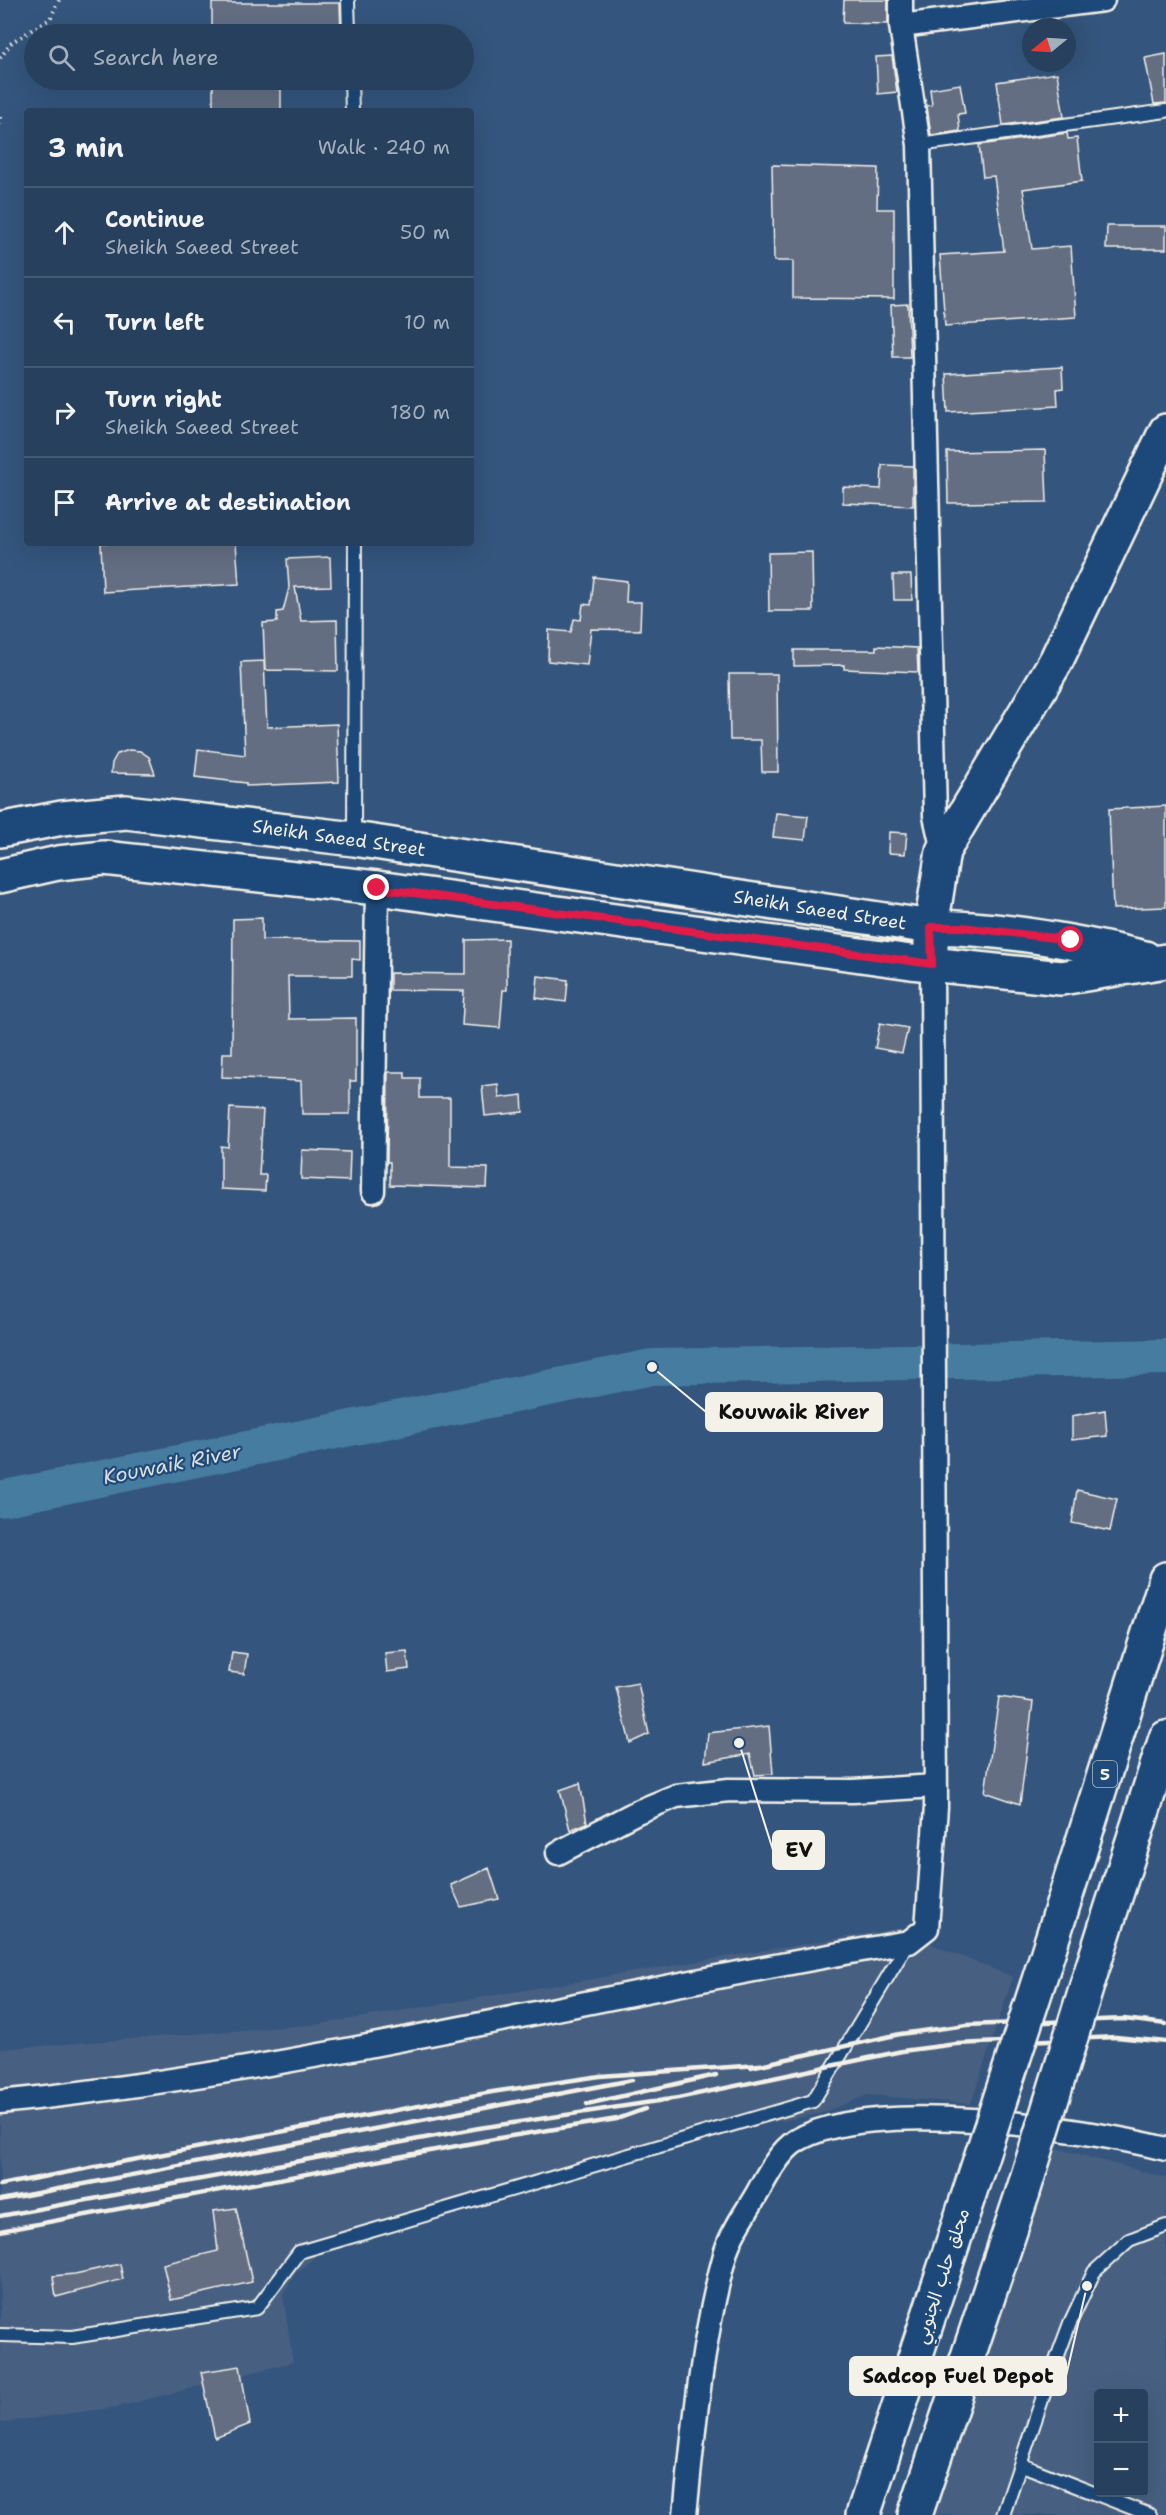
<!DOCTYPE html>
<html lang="en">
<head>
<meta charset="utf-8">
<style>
  :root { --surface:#27405e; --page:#334b67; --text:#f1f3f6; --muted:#a4afbc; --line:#435973 }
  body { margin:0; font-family:"Shantell Sans","Playpen Sans Arabic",sans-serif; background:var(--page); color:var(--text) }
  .controls { position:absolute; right:18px; bottom:18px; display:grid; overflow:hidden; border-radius:6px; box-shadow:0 6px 24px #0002 }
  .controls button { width:54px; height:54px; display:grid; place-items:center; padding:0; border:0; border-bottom:2px solid var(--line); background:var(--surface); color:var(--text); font:30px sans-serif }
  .compass { position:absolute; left:1022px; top:18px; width:54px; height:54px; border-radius:50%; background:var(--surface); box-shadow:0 6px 24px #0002; rotate:252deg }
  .stop { position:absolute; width:18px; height:18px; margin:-14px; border:4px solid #e11d48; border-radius:50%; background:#fff }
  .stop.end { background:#e11d48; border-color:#fff; box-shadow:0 2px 6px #0008 }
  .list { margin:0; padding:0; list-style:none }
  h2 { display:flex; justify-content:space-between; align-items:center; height:78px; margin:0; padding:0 24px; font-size:26px }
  h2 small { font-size:20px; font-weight:400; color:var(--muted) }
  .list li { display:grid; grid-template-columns:39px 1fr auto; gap:18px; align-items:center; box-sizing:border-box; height:90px; padding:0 24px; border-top:2px solid var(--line) }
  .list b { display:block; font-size:22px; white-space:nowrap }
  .list p { margin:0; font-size:20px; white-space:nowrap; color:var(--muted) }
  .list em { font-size:20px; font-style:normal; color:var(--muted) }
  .icon { flex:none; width:33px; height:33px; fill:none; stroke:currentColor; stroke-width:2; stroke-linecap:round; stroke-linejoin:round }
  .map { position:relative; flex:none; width:1166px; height:2515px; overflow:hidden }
  .search { position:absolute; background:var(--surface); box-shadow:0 6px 24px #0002; left:24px; top:24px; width:450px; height:66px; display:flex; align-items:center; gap:15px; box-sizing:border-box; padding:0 21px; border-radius:33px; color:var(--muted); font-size:22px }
  .panel { position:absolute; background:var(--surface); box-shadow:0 6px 24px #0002; left:24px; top:108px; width:450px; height:438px; border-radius:6px }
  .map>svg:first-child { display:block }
  .built { fill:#465f81; fill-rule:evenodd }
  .green { fill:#51828d; stroke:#a2baba; stroke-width:1.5 }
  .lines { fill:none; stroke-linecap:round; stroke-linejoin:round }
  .river { stroke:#447c9f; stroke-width:36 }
  .building { fill:#646e83; stroke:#f4f1e8; stroke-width:1.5 }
  .service-casing { stroke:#f4f1e8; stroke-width:16 }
  .minor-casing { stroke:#f4f1e8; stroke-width:27 }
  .secondary-casing { stroke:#f4f1e8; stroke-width:38 }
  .trunk-casing { stroke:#f4f1e8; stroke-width:38 }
  .path { stroke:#f4f1e8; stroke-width:4; stroke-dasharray:1.5 4.5; stroke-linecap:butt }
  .service { stroke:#1f4a7a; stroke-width:12 }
  .minor { stroke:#1f4a7a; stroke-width:22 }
  .secondary { stroke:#1f4a7a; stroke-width:33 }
  .trunk { stroke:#1f4a7a; stroke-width:33 }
  .rail { stroke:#f4f1e8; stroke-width:4.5 }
  .trunk-bridge-casing { stroke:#f4f1e8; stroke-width:38; stroke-linecap:butt }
  .trunk-bridge { stroke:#1f4a7a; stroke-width:33 }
  .route { stroke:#e11d48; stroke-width:8 }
  .labels { text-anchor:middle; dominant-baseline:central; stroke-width:4.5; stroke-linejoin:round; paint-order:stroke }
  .shield { fill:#1f4a7a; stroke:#b4bfc7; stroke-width:1.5 }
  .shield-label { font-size:16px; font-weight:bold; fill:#f4f1e8 }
  .street-label { font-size:18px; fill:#f4f1e8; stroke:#1f4a7a }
  .water-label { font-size:20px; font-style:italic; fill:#dadfdd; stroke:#1f4a7a }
  .leader { fill:none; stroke:#f4f1e8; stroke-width:2 }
  .callout-dot { fill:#f4f1e8; stroke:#1f4a7a; stroke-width:2 }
  .callout { fill:#f4f1e8; stroke:#f4f1e8; stroke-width:2 }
  .callout-label { font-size:20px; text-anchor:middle; font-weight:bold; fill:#111 }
</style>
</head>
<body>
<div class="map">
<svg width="1166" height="2515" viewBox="0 0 1166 2515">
  <rect width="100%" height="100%" fill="#34557d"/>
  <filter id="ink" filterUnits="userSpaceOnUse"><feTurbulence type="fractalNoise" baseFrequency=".0167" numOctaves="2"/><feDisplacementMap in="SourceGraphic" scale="12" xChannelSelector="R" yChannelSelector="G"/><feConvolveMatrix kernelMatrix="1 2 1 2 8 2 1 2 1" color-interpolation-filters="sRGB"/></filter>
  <g filter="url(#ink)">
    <path class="built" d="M900 1928 943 1949 1013 1977 971 2104 868 2095 819 2114 760 2125 317 2255 296 2273 283 2294 293 2362 118 2407 0 2423V2049L320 2024Z
      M1053 2147 1166 2178V2515H934ZM1098 2394H1144V2492H1098Z"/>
    <path class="green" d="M954 941 1075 954V966L958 958Z"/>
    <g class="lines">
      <path class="river" d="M0 1499 652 1367 1166 1357"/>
    </g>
    <path class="building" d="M844 0H888V24L843 23Z
      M212 3H340L341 34H212Z
      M1166 54V103L1154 104 1145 58Z
      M892 56 897 92 878 94 876 57Z
      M1057 73 1064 117 1003 125 997 82Z
      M213 80H281V111H213Z
      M960 84 965 113 958 114 960 131 931 135 927 106 932 105 930 89Z
      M1067 133 1068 139 1077 138 1082 181 1023 189 1032 249 1071 246 1076 317 945 326 940 255 1004 251 994 176 983 177 979 145Z
      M772 165 878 168 877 209H894V299L793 298V261H774Z
      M1107 226H1166V249H1106Z
      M908 304 910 357H893L891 305Z
      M1062 367 1063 388 1057 389 1058 406 948 412 946 374Z
      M1045 450 1047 502 948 503 947 452Z
      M882 465 913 466V506L843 503V487L881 489Z
      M101 543H236L239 584 103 592Z
      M812 552 813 611H769L768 553Z
      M330 557 331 586 295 587 301 621 337 620 338 671 265 670 263 623 277 622V612L283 611 289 588 287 559Z
      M893 575H911L912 600H894Z
      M594 577 627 581 626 602H641L640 630 591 629 587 665 548 661 549 630 571 632 574 619 581 620 583 604 591 605Z
      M876 646 917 648 918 672 844 669V665L794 666V650H876Z
      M264 661 267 727 337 724 339 782 246 786V783L195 777 198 749 245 755 241 662Z
      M729 674H777L778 772H762L761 740H730Z
      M129 750 140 751 149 757 155 774 111 773 112 763 117 754Z
      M1166 806V907L1113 909 1109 809Z
      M776 813 808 816 805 840 773 837Z
      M889 832 907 833 905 854 888 853Z
      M262 918V940L360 941V960L352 959V976H288L289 1019 356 1018V1081H350V1114H302L301 1081 222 1077 223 1053H232L233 919Z
      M507 939V990H503L500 1028 462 1025 464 991 390 990V973L466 974V940Z
      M538 976 568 980 566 1002 536 998Z
      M880 1023 908 1028 902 1053 875 1048Z
      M388 1072H405V1078H420V1098H450V1167L488 1168 487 1188 390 1185V1162H387Z
      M498 1084 499 1098 522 1095 523 1112 485 1116 482 1086Z
      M230 1108 263 1110 259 1175H266L265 1191 221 1189V1146L228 1147Z
      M302 1150 350 1152 349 1181 301 1179Z
      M1105 1410 1107 1436 1072 1440V1416Z
      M1077 1490 1117 1499 1110 1531 1072 1523Z
      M407 1651 409 1669 387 1672 385 1653Z
      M232 1652 247 1654 244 1674 229 1672Z
      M638 1683 649 1734 630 1743 616 1687Z
      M999 1697 1033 1702 1020 1804 985 1792Z
      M769 1726 773 1774 755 1775 750 1754 705 1762 708 1733Z
      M580 1783 587 1823 570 1830 560 1790Z
      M489 1868 499 1899 461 1907 451 1885Z
      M236 2208 252 2282 171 2300 163 2264 218 2251 213 2211Z
      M120 2264 123 2279 56 2297 53 2276 75 2274Z
      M240 2366 250 2424 215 2438 201 2372Z"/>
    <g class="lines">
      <g class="service-casing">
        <path id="service" d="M348 0 349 34
          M351 80 352 111
          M919 145 1166 111
          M354 837 355 543
          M0 2335 72 2337 257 2308 299 2252 813 2101 908 1943
          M1022 2465 1150 2515
          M1003 2515 1048 2382 1070 2323 1094 2272 1129 2240 1166 2226"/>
      </g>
      <g class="minor-casing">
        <path id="minor" d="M901 0V26L919 145 935 816 943 851
          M901 26 1103 0
          M373 1191 377 888
          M558 1853 637 1812 676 1796 729 1790 853 1791 936 1786
          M0 2102C306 2071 606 1992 909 1942L927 1928 936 1807 932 964
          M685 2515C694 2427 702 2337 726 2251 732 2231 748 2210 758 2192 767 2175 780 2151 796 2141 869 2096 1083 2128 1166 2149"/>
      </g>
      <g class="secondary-casing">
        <path id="secondary" d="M0 830 62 818 126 812 354 839 931 927C1004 928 1075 941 1145 958
          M0 876 58 863 104 858 377 888 911 962 1061 978 1166 961
          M931 948V927L943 851 1056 661 1166 431"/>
      </g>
      <g class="trunk-casing">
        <path id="trunk" d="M1043 1968 1166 1579
          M1088 1982 1166 1738
          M863 2515 976 2173
          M915 2515 1023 2192"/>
      </g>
      <path class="path" d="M0 58 12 42 50 19 59 0
        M0 117V126"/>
      <use href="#service" class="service"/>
      <use href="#minor" class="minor"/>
      <use href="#secondary" class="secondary"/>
      <use href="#trunk" class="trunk"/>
      <path class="rail" d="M751 2067 900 2034 967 2025 1124 2019 1166 2024
        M587 2104 716 2075
        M0 2185 492 2092 600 2076 759 2065
        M0 2200 632 2080
        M0 2216 479 2128 678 2098 902 2051 956 2044 1116 2037 1166 2042
        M0 2231 505 2137 617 2119 645 2109"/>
      <g class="trunk-bridge-casing">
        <path id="trunk-bridge" d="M976 2173 1043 1968
          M1023 2192 1088 1982"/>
      </g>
      <use href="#trunk-bridge" class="trunk-bridge"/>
    </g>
  </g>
  <g class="lines" filter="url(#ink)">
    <path class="route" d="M377 888 932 964 931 927H962L1071 940"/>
  </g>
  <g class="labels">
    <rect class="shield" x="1093" y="1761" width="24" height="26" rx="4.5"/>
    <g class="shield-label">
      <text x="1105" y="1774">5</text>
    </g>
    <g class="street-label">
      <text transform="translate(339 838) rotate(8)">Sheikh Saeed Street</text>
      <text transform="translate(820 910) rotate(9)">Sheikh Saeed Street</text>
      <text transform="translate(942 2276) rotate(-72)">محلق حلب الجنوبي</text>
    </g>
    <g class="water-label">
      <text transform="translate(172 1464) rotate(-11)">Kouwaik River</text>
    </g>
  </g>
  <path class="leader" d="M652 1367L706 1412M739 1743L773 1850M1087 2286L1066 2376"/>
  <g class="callout-dot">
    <circle cx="652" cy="1367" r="6"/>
    <circle cx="739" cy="1743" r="6"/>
    <circle cx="1087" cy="2286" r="6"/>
  </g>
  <g class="callout">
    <rect x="706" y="1393" width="176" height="38" rx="6"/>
    <rect x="773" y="1831" width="51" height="38" rx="6"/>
    <rect x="850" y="2357" width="216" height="38" rx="6"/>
  </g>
  <g class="callout-label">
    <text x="794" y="1419">Kouwaik River</text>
    <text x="799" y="1857">EV</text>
    <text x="958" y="2383">Sadcop Fuel Depot</text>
  </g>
</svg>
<div class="controls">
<button>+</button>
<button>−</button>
</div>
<svg class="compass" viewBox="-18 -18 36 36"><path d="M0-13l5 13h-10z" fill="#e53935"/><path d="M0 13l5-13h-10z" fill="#a4afbc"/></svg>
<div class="stop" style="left:1071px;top:940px"></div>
<div class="stop end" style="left:377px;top:888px"></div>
<div class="search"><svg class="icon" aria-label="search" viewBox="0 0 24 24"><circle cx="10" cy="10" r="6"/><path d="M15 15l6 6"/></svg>Search here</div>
<section class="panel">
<h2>3 min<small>Walk · 240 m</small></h2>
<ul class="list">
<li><svg class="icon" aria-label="ahead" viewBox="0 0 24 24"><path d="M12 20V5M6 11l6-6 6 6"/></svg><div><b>Continue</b><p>Sheikh Saeed Street</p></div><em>50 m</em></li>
<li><svg class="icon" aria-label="left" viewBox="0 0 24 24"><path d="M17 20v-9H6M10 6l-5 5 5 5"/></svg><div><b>Turn left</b></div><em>10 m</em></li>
<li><svg class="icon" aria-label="right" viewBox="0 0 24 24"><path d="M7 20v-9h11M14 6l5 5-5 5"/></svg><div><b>Turn right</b><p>Sheikh Saeed Street</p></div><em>180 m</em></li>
<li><svg class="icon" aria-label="arrive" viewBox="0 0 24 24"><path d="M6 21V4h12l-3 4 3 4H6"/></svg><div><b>Arrive at destination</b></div></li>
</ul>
</section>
</div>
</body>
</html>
